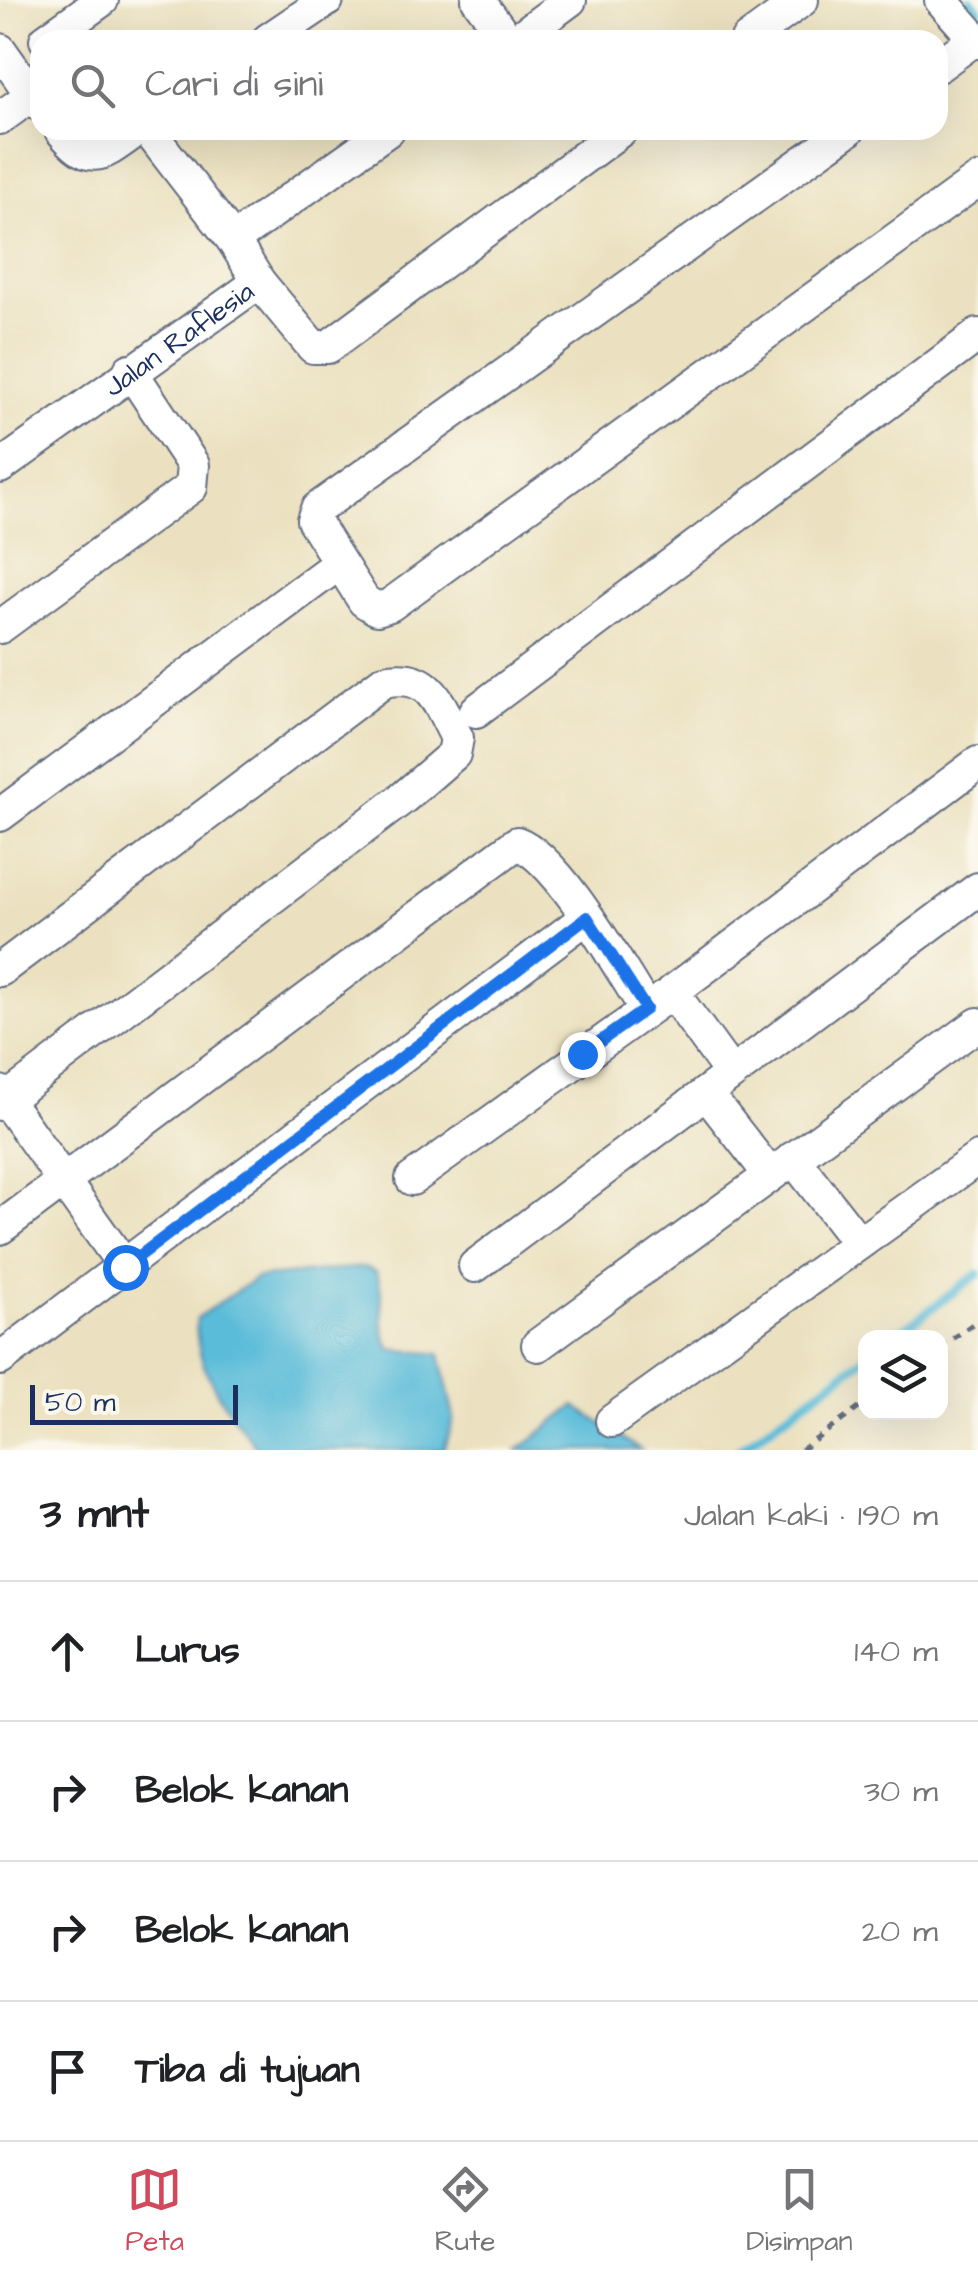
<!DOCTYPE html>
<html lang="id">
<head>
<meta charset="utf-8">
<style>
  :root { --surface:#fff; --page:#f2f2f2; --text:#202124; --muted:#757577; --line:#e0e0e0; --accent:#d1495b }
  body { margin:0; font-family:"Architects Daughter",sans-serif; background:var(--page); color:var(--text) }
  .controls { position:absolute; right:30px; bottom:30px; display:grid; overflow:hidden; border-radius:20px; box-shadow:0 10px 40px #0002 }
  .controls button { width:90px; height:90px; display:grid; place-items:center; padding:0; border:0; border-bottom:2px solid var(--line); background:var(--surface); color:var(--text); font:50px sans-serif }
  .scale { position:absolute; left:30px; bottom:25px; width:208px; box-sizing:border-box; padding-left:10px; border:5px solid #1b2f5e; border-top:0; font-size:28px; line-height:35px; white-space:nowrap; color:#1b2f5e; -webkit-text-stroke:8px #fbf7ec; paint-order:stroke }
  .stop { position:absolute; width:30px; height:30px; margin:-22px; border:8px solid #1a73e8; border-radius:50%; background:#fff }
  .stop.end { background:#1a73e8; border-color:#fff; box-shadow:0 2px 10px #0008 }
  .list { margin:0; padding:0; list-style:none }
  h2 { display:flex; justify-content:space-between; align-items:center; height:130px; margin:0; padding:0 40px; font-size:42px }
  h2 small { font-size:32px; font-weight:400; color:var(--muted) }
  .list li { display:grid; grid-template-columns:65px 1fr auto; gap:30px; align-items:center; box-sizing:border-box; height:140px; padding:0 40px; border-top:2px solid var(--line) }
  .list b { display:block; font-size:38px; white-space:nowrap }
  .list em { font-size:32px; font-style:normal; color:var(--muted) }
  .icon { flex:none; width:55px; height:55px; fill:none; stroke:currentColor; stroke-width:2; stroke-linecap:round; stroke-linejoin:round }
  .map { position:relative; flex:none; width:978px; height:1450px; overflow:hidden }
  .search { position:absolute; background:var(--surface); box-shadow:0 10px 40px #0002; left:30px; right:30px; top:30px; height:110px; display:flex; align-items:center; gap:25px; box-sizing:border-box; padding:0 35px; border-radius:30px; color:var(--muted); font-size:38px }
  .sheet { height:690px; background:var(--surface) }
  nav { display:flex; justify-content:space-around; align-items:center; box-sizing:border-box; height:140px; border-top:2px solid var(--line); background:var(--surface); font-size:28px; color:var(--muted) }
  nav a { display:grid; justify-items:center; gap:5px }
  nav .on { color:var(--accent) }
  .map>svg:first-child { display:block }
  .water { fill:#5abcd9; stroke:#3a769c; stroke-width:2.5 }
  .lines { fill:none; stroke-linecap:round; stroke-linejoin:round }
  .stream { stroke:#5abcd9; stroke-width:9 }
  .street-casing { stroke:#646d80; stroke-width:36 }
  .path { stroke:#646d80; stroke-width:5; stroke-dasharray:8 8; stroke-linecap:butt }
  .street { stroke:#fff; stroke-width:32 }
  .route { stroke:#1a73e8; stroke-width:12 }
  .labels { text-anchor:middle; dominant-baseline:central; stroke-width:9; stroke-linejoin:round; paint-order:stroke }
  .street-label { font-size:28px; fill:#1b2f5e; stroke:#fbf7ec }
</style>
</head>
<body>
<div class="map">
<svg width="978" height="1450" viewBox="0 0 978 1450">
  <rect width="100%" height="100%" fill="#fbf7ec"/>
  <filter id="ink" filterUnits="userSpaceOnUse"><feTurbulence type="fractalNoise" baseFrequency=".01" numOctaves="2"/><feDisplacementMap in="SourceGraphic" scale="20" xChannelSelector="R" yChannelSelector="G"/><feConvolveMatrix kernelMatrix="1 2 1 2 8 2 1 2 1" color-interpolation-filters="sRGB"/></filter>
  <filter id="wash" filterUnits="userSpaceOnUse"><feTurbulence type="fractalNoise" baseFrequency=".0048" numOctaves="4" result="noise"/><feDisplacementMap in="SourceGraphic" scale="40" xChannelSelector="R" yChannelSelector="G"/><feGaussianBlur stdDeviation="2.25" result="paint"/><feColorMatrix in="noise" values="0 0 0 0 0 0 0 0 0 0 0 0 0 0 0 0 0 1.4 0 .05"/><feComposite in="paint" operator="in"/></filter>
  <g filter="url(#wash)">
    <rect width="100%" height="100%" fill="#ebe1c0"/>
    <path class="water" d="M364 1267 376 1272C387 1297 376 1327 391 1349L440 1354 454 1418 444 1450H259C229 1413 192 1367 197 1318L256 1278Z
      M575 1406 641 1450H518Z"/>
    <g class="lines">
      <path class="stream" d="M970 0 978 9
        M892 1338 978 1274
        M739 1450 866 1357"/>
    </g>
  </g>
  <g filter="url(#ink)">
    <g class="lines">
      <g class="street-casing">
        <g id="street">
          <path d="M478 0 508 40"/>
          <path d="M941 0 978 42"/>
          <path d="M46 40 102 0"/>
          <path d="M268 40 327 0"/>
          <path d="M516 40 570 0"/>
          <path d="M747 40 802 0"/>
          <path d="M0 50 32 95"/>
          <path d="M938 66 975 39"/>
          <path d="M0 118 32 95 40 104"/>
          <path d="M61 130C92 168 102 155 137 130"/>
          <path d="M148 130 233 240"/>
          <path d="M388 130 233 240 259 282 313 347H328L621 130"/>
          <path d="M848 130 317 509 313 520 364 601 377 609 390 605 978 180"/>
          <path id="s1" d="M0 467 259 282"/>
          <path d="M0 627 191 487 193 465 130 370"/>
          <path d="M476 711 978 335"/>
          <path d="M0 815 338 564"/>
          <path d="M0 970 384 681C430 671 438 702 457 738L454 754 403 798 0 1104"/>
          <path d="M730 1072 672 992 978 763"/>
          <path d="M0 1092 125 1267"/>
          <path d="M706 1093 770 1175"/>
          <path d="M793 1158 859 1243"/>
          <path d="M412 1179 664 998"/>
          <path d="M0 1228 517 843C559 858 620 969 646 1009"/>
          <path d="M475 1266 978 889"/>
          <path d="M538 1345 978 1024"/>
          <path d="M0 1359 587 917"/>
          <path d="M612 1421 978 1158"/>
        </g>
      </g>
      <path class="path" d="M940 1348 978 1320
        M801 1450 866 1403"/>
      <use href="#street" class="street"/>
    </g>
  </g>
  <g class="lines" filter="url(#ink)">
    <path class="route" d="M125 1267 587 917 646 1009 582 1054"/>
  </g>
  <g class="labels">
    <g class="street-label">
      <text stroke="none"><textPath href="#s1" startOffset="220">Jalan Raflesia</textPath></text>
    </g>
  </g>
</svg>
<div class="controls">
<button><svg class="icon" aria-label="layers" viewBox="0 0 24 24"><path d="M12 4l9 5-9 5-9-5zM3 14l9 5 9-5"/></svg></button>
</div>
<div class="scale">50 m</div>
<div class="stop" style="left:125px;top:1267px"></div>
<div class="stop end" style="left:582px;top:1054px"></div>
<div class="search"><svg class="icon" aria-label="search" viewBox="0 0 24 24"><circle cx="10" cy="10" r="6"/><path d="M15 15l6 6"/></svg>Cari di sini</div>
</div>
<section class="sheet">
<h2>3 mnt<small>Jalan kaki · 190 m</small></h2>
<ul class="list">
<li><svg class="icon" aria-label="ahead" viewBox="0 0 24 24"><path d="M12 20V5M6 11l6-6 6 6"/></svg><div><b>Lurus</b></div><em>140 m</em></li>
<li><svg class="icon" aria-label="right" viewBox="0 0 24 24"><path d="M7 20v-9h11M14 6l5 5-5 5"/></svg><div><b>Belok kanan</b></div><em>30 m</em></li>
<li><svg class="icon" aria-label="right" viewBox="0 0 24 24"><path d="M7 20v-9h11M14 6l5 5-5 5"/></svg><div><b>Belok kanan</b></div><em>20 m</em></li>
<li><svg class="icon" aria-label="arrive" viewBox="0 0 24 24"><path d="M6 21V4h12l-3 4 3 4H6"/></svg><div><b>Tiba di tujuan</b></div></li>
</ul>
</section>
<nav>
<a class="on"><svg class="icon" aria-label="map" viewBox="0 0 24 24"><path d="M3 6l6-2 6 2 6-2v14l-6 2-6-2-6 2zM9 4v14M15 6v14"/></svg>Peta</a>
<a><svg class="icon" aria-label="directions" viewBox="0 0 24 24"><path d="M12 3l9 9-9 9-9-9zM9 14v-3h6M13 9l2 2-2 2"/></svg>Rute</a>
<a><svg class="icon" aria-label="saved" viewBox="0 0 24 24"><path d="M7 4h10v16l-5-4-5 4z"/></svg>Disimpan</a>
</nav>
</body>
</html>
